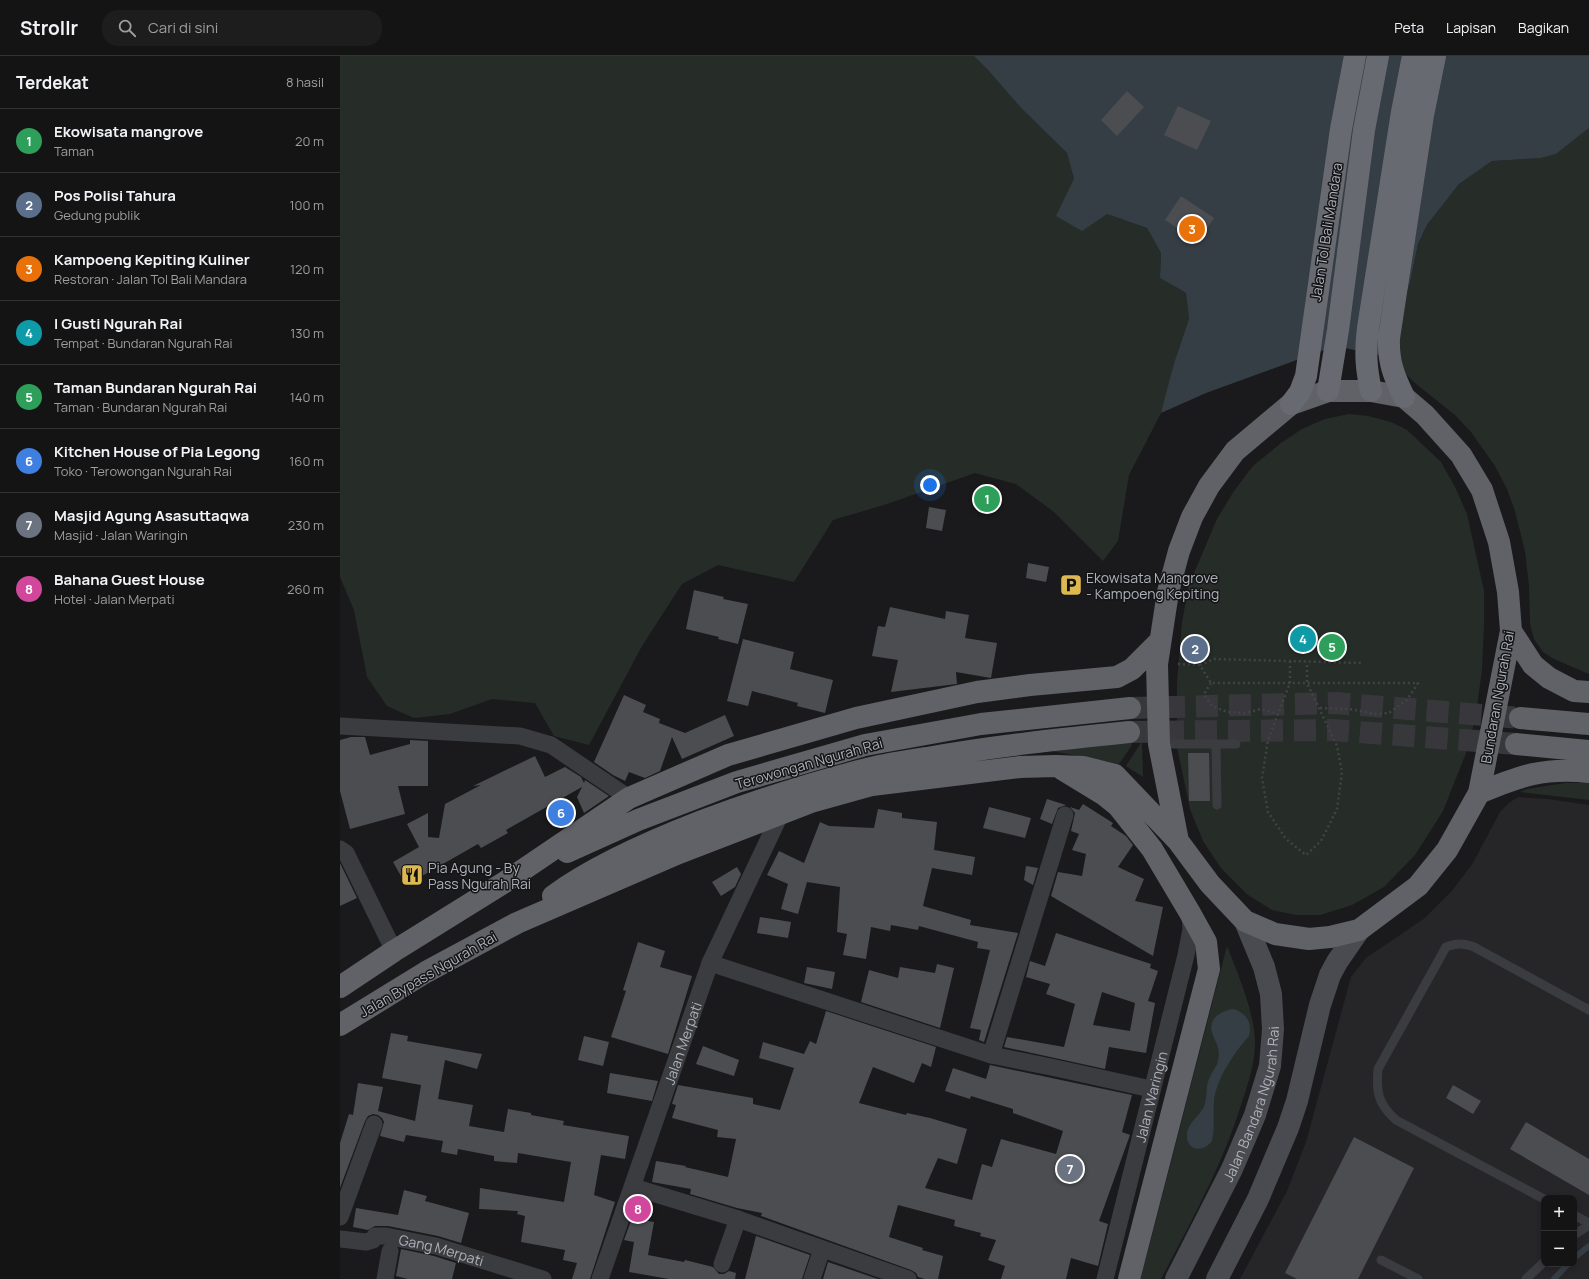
<!DOCTYPE html>
<html lang="id">
<head>
<meta charset="utf-8">
<style>
  :root { --surface:#141415; --page:#1d1d1e; --text:#f1f3f6; --muted:#9d9ea0; --line:#333334; --accent:#1a73e8 }
  body { margin:0; font-family:Manrope,sans-serif; background:var(--page); color:var(--text) }
  .controls { position:absolute; right:12px; bottom:12px; display:grid; overflow:hidden; border-radius:8px; box-shadow:0 2px 6px #0003 }
  .controls button { width:36px; height:36px; display:grid; place-items:center; padding:0; border:0; border-bottom:1px solid var(--line); background:var(--surface); color:var(--text); font:20px sans-serif }
  .you { position:absolute; left:590px; top:429px; width:14px; height:14px; margin:-10px; border:3px solid #fff; border-radius:50%; background:#1a73e8; box-shadow:0 0 0 6px #1a73e833 }
  .badge { display:grid; place-items:center; width:26px; height:26px; border-radius:50%; background:var(--accent); color:#fff; font-size:13px; font-weight:700 }
  .pin { position:absolute; translate:-50% -50%; border:2px solid #fff; box-shadow:0 1px 4px #0006 }
  .list { margin:0; padding:0; list-style:none }
  h2 { display:flex; justify-content:space-between; align-items:center; height:52px; margin:0; padding:0 16px; font-size:17px }
  h2 small { font-size:13px; font-weight:400; color:var(--muted) }
  .list li { display:grid; grid-template-columns:26px 1fr auto; gap:12px; align-items:center; box-sizing:border-box; height:64px; padding:0 16px; border-top:1px solid var(--line) }
  .list b { display:block; font-size:15px; white-space:nowrap }
  .list p { margin:0; font-size:13px; white-space:nowrap; color:var(--muted) }
  .list em { font-size:13px; font-style:normal; color:var(--muted) }
  .icon { flex:none; width:22px; height:22px; fill:none; stroke:currentColor; stroke-width:2; stroke-linecap:round; stroke-linejoin:round }
  .map { position:relative; flex:none; width:1249px; height:1223px; overflow:hidden }
  header { display:flex; align-items:center; gap:24px; box-sizing:border-box; height:56px; padding:0 20px; background:var(--surface); border-bottom:1px solid var(--line) }
  header strong { font-size:19px }
  nav { display:flex; gap:22px; margin-inline-start:auto; font-size:14px }
  .search { width:280px; height:36px; background:var(--page); display:flex; align-items:center; gap:10px; box-sizing:border-box; padding:0 14px; border-radius:16px; color:var(--muted); font-size:15px }
  main { display:flex }
  aside { flex:1; background:var(--surface) }
  .map>svg:first-child { display:block }
  .built { fill:#262629; fill-rule:evenodd }
  .green { fill:#262d28 }
  .water { fill:#363e45 }
  .lines { fill:none; stroke-linecap:round; stroke-linejoin:round }
  .stream { stroke:#363e45; stroke-width:6 }
  .building { fill:#4c4d51; fill-rule:evenodd }
  .trunk-tunnel { stroke:#38383c; stroke-width:22; stroke-dasharray:22 11; stroke-linecap:butt }
  .path { stroke:#414347; stroke-width:2.5; stroke-dasharray:2 3; stroke-linecap:butt }
  .service { stroke:#3b3c40; stroke-width:9 }
  .minor { stroke:#3b3c40; stroke-width:17 }
  .secondary { stroke:#4a4b50; stroke-width:22 }
  .trunk { stroke:#606268; stroke-width:22 }
  .motorway { stroke:#686a71; stroke-width:22 }
  .labels { text-anchor:middle; dominant-baseline:central; stroke-width:3; stroke-linejoin:round; paint-order:stroke }
  .street-label { font-size:14px; fill:#aeb1ba; stroke:#151517 }
  .poi-label { font-size:14px; fill:#aeb1ba; stroke:#151517; text-anchor:start }
</style>
</head>
<body>
<header>
<strong>Strollr</strong>
<div class="search"><svg class="icon" aria-label="search" viewBox="0 0 24 24"><circle cx="10" cy="10" r="6"/><path d="M15 15l6 6"/></svg>Cari di sini</div>
<nav><a>Peta</a><a>Lapisan</a><a>Bagikan</a></nav>
</header>
<main>
<aside>
<h2>Terdekat<small>8 hasil</small></h2>
<ul class="list">
<li><span class="badge" style="background:#2e9e5b">1</span><div><b>Ekowisata mangrove</b><p>Taman</p></div><em>20 m</em></li>
<li><span class="badge" style="background:#5c6f8a">2</span><div><b>Pos Polisi Tahura</b><p>Gedung publik</p></div><em>100 m</em></li>
<li><span class="badge" style="background:#e8710a">3</span><div><b>Kampoeng Kepiting Kuliner</b><p>Restoran · Jalan Tol Bali Mandara</p></div><em>120 m</em></li>
<li><span class="badge" style="background:#0f9aa8">4</span><div><b>I Gusti Ngurah Rai</b><p>Tempat · Bundaran Ngurah Rai</p></div><em>130 m</em></li>
<li><span class="badge" style="background:#2e9e5b">5</span><div><b>Taman Bundaran Ngurah Rai</b><p>Taman · Bundaran Ngurah Rai</p></div><em>140 m</em></li>
<li><span class="badge" style="background:#3f7fe0">6</span><div><b>Kitchen House of Pia Legong</b><p>Toko · Terowongan Ngurah Rai</p></div><em>160 m</em></li>
<li><span class="badge" style="background:#6b7280">7</span><div><b>Masjid Agung Asasuttaqwa</b><p>Masjid · Jalan Waringin</p></div><em>230 m</em></li>
<li><span class="badge" style="background:#d1479c">8</span><div><b>Bahana Guest House</b><p>Hotel · Jalan Merpati</p></div><em>260 m</em></li>
</ul>
</aside>
<div class="map">
<svg width="1249" height="1223" viewBox="0 0 1249 1223">
  <rect width="100%" height="100%" fill="#1a1a1c"/>
  <path class="built" d="M1178 741 1208 743 1249 749V1223H900L947 1135 966 1086 1011 921 1026 902 1085 862 1111 836 1133 807 1160 756 1169 747ZM1204 1142H1234V1208H1204Z"/>
  <path class="green" d="M0 0H634L648 14 681 52 727 97 734 123 767 158 807 172 821 197 820 222 846 237 849 263 834 307 825 346 821 357 789 419 778 485 763 505 714 456 676 428 635 417 547 448 493 464 454 526 378 509 342 528 302 590 249 689 214 680 195 647 152 643 110 658 74 662 47 650 27 621 14 554 0 521Z
    M1249 72V618L1214 603 1203 596 1194 583 1190 568 1189 529 1185 495 1175 455 1167 433 1155 410 1131 376 1115 359 1076 328 1066 318 1058 303 1062 251 1070 226 1078 188 1087 169 1119 128 1152 105 1201 102 1216 98Z
    M1009 358 1028 360 1051 366 1067 374 1101 406 1115 431 1127 458 1144 535V569L1142 613 1136 658 1128 692 1103 755 1075 799 1044 831 1012 849 980 859H956L932 854 908 839 881 812 863 785 850 753 837 691V627L842 566 849 529 877 463 894 435 913 410 941 387 962 373 985 363Z
    M802 685 803 721 786 710Z
    M792 686V689L779 708 707 694Z
    M1225 727H1249V744L1180 736 1187 733Z
    M887 890C898 918 916 960 915 990 914 1009 908 1028 902 1046 883 1108 851 1166 821 1223H799L808 1195Z"/>
  <path class="water" d="M634 0H1249V72L1216 98 1201 102 1152 105 1119 128 1087 169 1078 188 1070 226 1062 251 1058 303 995 290 866 337 821 357 834 307 849 263 846 237 820 222 821 197 807 172 767 158 742 175 716 160 734 123 727 97 681 52 648 14Z
    M894 953C907 958 912 966 909 980 894 997 877 1022 874 1044 873 1058 875 1071 872 1085 863 1097 846 1095 847 1079 847 1068 859 1060 864 1051 868 1041 865 1030 870 1021 872 1015 877 1011 878 1005 881 989 875 988 872 976 868 962 882 954 894 953Z"/>
  <g class="lines">
    <path class="stream" d="M1234 1202 1249 1190
      M1214 1223 1228 1208"/>
  </g>
  <path class="building" d="M787 35 804 51 777 80 761 64Z
    M838 50 871 65 857 94 824 79Z
    M841 140 874 162 858 186 825 164Z
    M589 451 606 454 602 475 586 472Z
    M688 507 709 511 706 526 686 522Z
    M354 534 384 541 383 543 408 548 398 588 378 583 379 581 346 573Z
    M550 551 605 563 606 555 629 559 625 582 657 587 651 622 616 616 617 628 551 636 558 604 532 600 538 570 545 571Z
    M846 582 865 583 864 603 845 602Z
    M403 583 454 596 450 613 493 624 485 657 457 650 458 647 412 635 408 650 387 645Z
    M284 639 306 649 303 656 320 663 319 667 345 677 385 659 394 680 342 703 332 681 320 715 305 722 289 716 285 725 273 719 254 706Z
    M11 681H25L30 699 70 688V684L88 685V730H58L65 758 10 773 0 735V684Z
    M848 697H869L870 745H849Z
    M195 700 205 721 225 711 241 721 244 727 245 724 269 740 244 757 237 741 242 731 166 774 168 777 141 792 138 788 66 829 53 806 79 791 67 768 88 757V781L99 782 105 748 141 729 133 730Z
    M707 743 726 749 718 752 712 768 700 763Z
    M743 748 773 767 771 770 786 780 793 789 778 811 804 823 795 845 823 851 813 900 711 840 718 816 742 820 746 798 732 794 739 778 731 775 735 757 730 751 739 754Z
    M649 751 691 762 685 782 643 772Z
    M538 753 562 757V762L597 766 594 794 635 801 632 819 592 812 583 850 631 864 630 869 678 877 644 986 639 984 641 974 630 972 650 894 637 892 638 886 579 870 578 874 551 869 550 875 531 871 526 903 503 899 507 878 497 876 500 831 467 826 458 858 441 853 448 828 427 819 439 795 464 807 480 766 489 770 534 772Z
    M0 807 17 842 0 850Z
    M686 810 698 812 693 829 684 824Z
    M397 811 401 818 395 831 381 840 372 826Z
    M420 861 451 866 448 882 417 877Z
    M716 877 811 908 810 912 818 915 808 945 815 947 806 997 769 991 765 1013 664 991 667 981 724 991 735 948 706 938 710 928 686 921 690 905 705 910ZM762 936 795 947 790 975 753 969Z
    M298 886 325 895 320 911 352 920 328 998 271 981 286 935 283 934Z
    M597 908 614 912 600 972 521 946 529 914 558 922 560 911 595 917Z
    M467 911 495 916 492 933 464 927Z
    M486 955 596 991 591 1011 582 1007 574 1027 533 1011 519 1047 566 1059 567 1057 590 1062 627 1073 617 1108 598 1102 585 1132 632 1144 642 1108 652 1111 661 1083 716 1098 723 1075 673 1057V1053L631 1040 630 1043 605 1035 613 1012 646 1023 650 1009 792 1039 782 1076 790 1079 759 1165 768 1168 758 1210 731 1202 726 1223H661L665 1210 648 1204 656 1184 640 1180 641 1177 614 1170 615 1164 558 1149 549 1181 583 1192 582 1194 603 1200 598 1223H585L578 1221 576 1217 571 1214 421 1160 422 1157 397 1152 350 1138 351 1133 312 1126 316 1105 346 1110 345 1111 388 1121 396 1083 377 1081 378 1074 332 1062 336 1049 332 1048 338 1029 413 1042V1048L440 1054 454 1012 419 1002 423 986 464 998 470 985 476 988Z
    M51 977 68 980 67 985 142 998 137 1013 105 1004 98 1043 133 1049 129 1070 164 1076 168 1053 191 1057V1059L224 1065 223 1069 289 1080 285 1103 261 1099 254 1139 275 1146 250 1223H232L237 1207 223 1204 225 1194 181 1186 185 1160 177 1158 178 1155 139 1153 140 1132 224 1146 231 1106 178 1097 177 1107 154 1105V1100L118 1093 117 1099 101 1096 103 1085 66 1079 64 1086 40 1080 44 1066 42 1062 38 1059 33 1058 28 1060 25 1065 0 1132V1087L9 1058 13 1059 18 1027 43 1031 38 1055 75 1065 81 1029 42 1022Z
    M244 980 269 986 263 1010 238 1004Z
    M363 990 399 1004 394 1020 356 1008Z
    M270 1017 318 1025 312 1045 267 1037Z
    M1113 1029 1141 1045 1133 1058 1106 1042Z
    M1186 1066 1249 1103V1139L1170 1093Z
    M1014 1081 1074 1112 1018 1223H957L945 1217Z
    M64 1134 87 1140 85 1145 129 1157 121 1187 98 1180 48 1170H35L28 1174 13 1171 16 1152 58 1159Z
    M292 1162 314 1166 308 1199 344 1206 345 1204 373 1211 379 1218H384L389 1215 396 1217 395 1223H329L289 1216 294 1186 284 1184Z
    M416 1180 470 1199 462 1223H405Z
    M61 1193 94 1200 116 1207 112 1223H68L56 1220Z
    M488 1206 538 1223H483Z"/>
  <g class="lines">
    <path class="trunk-tunnel" d="M790 652 995 647 1180 662
      M789 676 992 674 1176 688"/>
    <path class="path" d="M950 605V627L928 684 922 722 928 756 946 783 966 799 981 785 997 753 1002 716 997 690 967 627V606
      M838 608 860 609 871 627H1078L1067 644 1049 657 1035 658 1010 653 980 652
      M860 609 874 603 1021 607
      M871 627 864 638 872 650 887 656 905 657 921 653 938 658"/>
    <path class="service" d="M819 688H896
      M876 688 877 749
      M1204 1143 1056 1064C1038 1048 1036 1036 1038 1013L1106 891C1117 887 1123 887 1134 891L1249 954
      M1234 1159 1249 1167
      M1234 1179 1249 1169
      M1041 1204 1078 1223
      M1186 1223 1204 1206"/>
    <g class="minor">
      <path d="M0 670 180 680 211 689 289 742"/>
      <path d="M0 793 6 797 54 895"/>
      <path d="M370 907 651 999 711 1011 811 1033"/>
      <path d="M651 999 725 759"/>
      <path d="M293 1131 398 1163 568 1223"/>
      <path d="M0 1161 34 1068"/>
      <path id="s1" d="M0 1183 26 1186 33 1184 35 1180H46L96 1190 203 1223"/>
      <path d="M382 1208 398 1163"/>
      <path d="M45 1223 50 1195"/>
      <path id="s2" d="M260 1223 370 907 441 757"/>
      <path d="M472 1223 482 1193"/>
      <path id="s3" d="M765 1223 846 899 851 873 850 857"/>
    </g>
    <g class="secondary">
      <path id="s4" d="M836 1223 892 1113 915 1059 930 1010 933 973 931 938 924 911 905 865"/>
      <path d="M877 1223 918 1143 948 1072 957 1045 980 949 990 919 997 906 1019 874"/>
    </g>
    <path class="trunk" d="M988 335H1031L1064 341 1085 359 1121 399 1142 434 1159 486 1168 536 1171 575 1139 737 1107 794 1078 830 1019 874 990 881 969 883 935 878 905 865 870 828 838 785 819 688 817 608 828 536 839 495 852 461 869 430 895 395 951 348Z
      M1171 575 1193 609 1209 622 1234 635 1249 636
      M1180 662 1249 668
      M1176 688 1249 695
      M722 713 763 738 778 750 812 793 850 857 866 886 869 913 789 1223
      M1139 737C1179 720 1204 711 1249 716
      M227 796 298 764 397 726 525 689 641 668 790 652
      M213 840C255 809 313 784 362 765 416 745 471 727 527 713 547 708 567 705 587 702 654 690 721 683 789 676
      M0 931 54 895 165 826 289 742 388 699 516 662 637 636 690 629 777 621 792 613 820 585
      M0 969 86 916 177 867 339 797 471 746 532 729 680 711 716 710 743 711 775 719 838 785"/>
    <path class="motorway" d="M988 335 998 274 1024 74 1038 0
      M1031 335C1026 312 1025 295 1028 272L1062 56 1073 0
      M1064 341C1054 320 1048 306 1049 282L1083 59 1095 0
      M951 348 960 336 966 320 1001 73 1015 0"/>
  </g>
  <defs>
    <g id="parking-square" transform="scale(1.15)"><rect x="-9" y="-9" width="18" height="18" rx="4" fill="#ddb850" stroke="#151517"/><path d="M-3.5-5.5H1a3.5 3.5 0 0 1 0 7H-1V5.5H-3.5ZM-1-3.4V-.6H.8a1.4 1.4 0 0 0 0-2.8Z" fill="#111"/></g>
    <g id="restaurant-square" transform="scale(1.15)"><rect x="-9" y="-9" width="18" height="18" rx="4" fill="#ddb850" stroke="#151517"/><path d="M-5-6h1v4h1v-4h1v4h1v-4h1v5L-1.5 .5V6h-2V.5L-5-1ZM5-6V6H3V1.5H1.5Q1.5-4 5-6Z" fill="#111"/></g>
  </defs>
  <g fill-rule="evenodd">
    <use href="#parking-square" x="731" y="529"/>
    <use href="#restaurant-square" x="72" y="819"/>
  </g>
  <g class="labels">
    <g class="street-label">
      <text transform="translate(986 176) rotate(-81)">Jalan Tol Bali Mandara</text>
      <text transform="translate(1157 641) rotate(-80)">Bundaran Ngurah Rai</text>
      <text transform="translate(469 707) rotate(-16)">Terowongan Ngurah Rai</text>
      <text transform="translate(88 918) rotate(-30)">Jalan Bypass Ngurah Rai</text>
      <text stroke="none"><textPath href="#s2" startOffset="250">Jalan Merpati</textPath></text>
      <text stroke="none"><textPath href="#s3" startOffset="188">Jalan Waringin</textPath></text>
      <text stroke="none"><textPath href="#s4" startOffset="192">Jalan Bandara Ngurah Rai</textPath></text>
      <text stroke="none"><textPath href="#s1" startOffset="106">Gang Merpati</textPath></text>
    </g>
    <g class="poi-label">
      <text x="746" y="521">Ekowisata Mangrove<tspan x="746" dy="16">- Kampoeng Kepiting</tspan></text>
      <text x="88" y="811">Pia Agung - By<tspan x="88" dy="16">Pass Ngurah Rai</tspan></text>
    </g>
  </g>
</svg>
<div class="controls">
<button>+</button>
<button>−</button>
</div>
<div class="you"></div>
<div class="pin badge" style="left:647px;top:443px;background:#2e9e5b">1</div>
<div class="pin badge" style="left:855px;top:593px;background:#5c6f8a">2</div>
<div class="pin badge" style="left:852px;top:173px;background:#e8710a">3</div>
<div class="pin badge" style="left:963px;top:583px;background:#0f9aa8">4</div>
<div class="pin badge" style="left:992px;top:591px;background:#2e9e5b">5</div>
<div class="pin badge" style="left:221px;top:757px;background:#3f7fe0">6</div>
<div class="pin badge" style="left:730px;top:1113px;background:#6b7280">7</div>
<div class="pin badge" style="left:298px;top:1153px;background:#d1479c">8</div>
</div>
</main>
</body>
</html>
